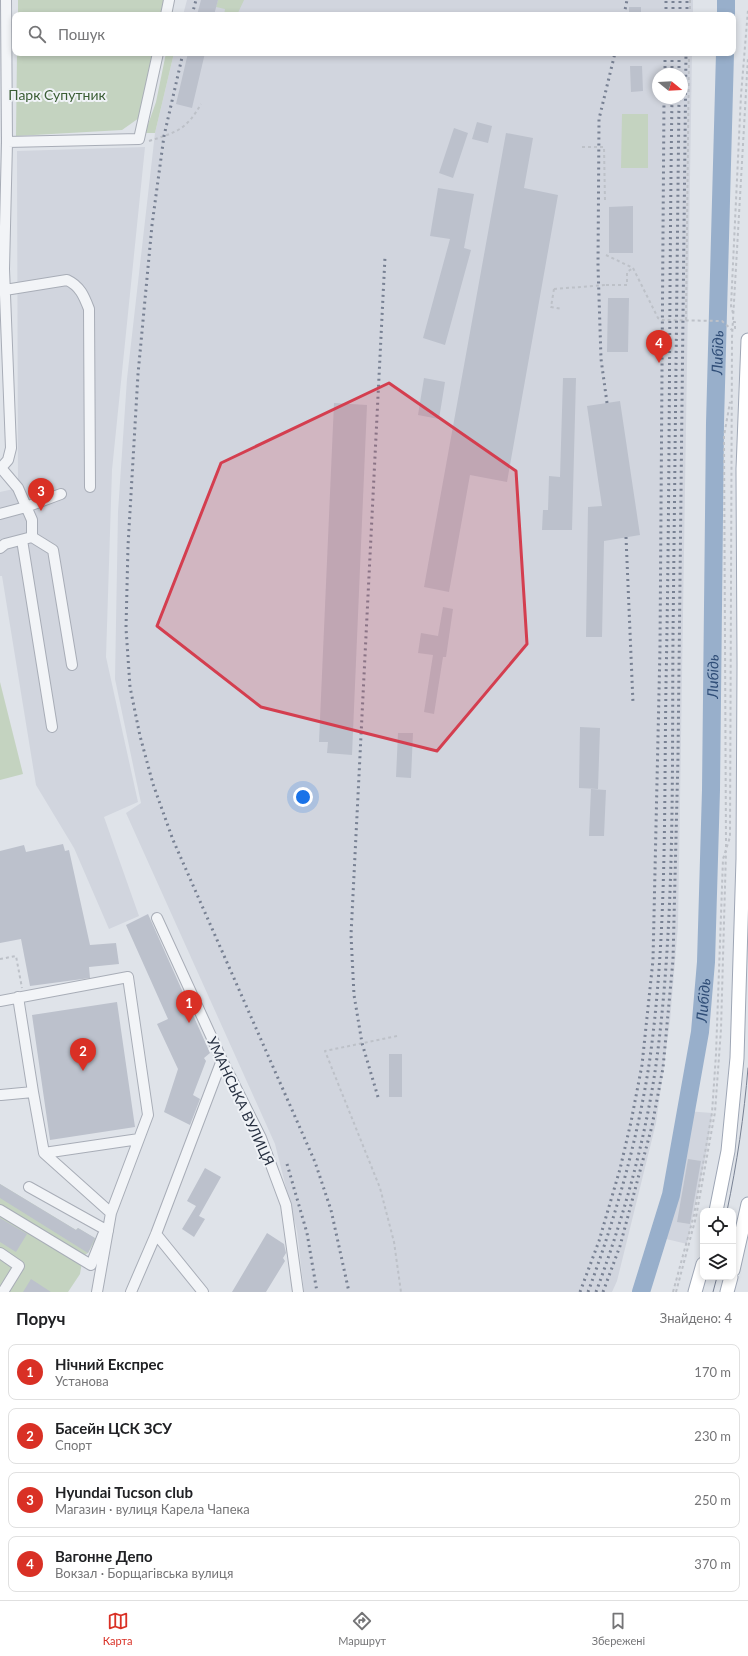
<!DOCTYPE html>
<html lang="uk">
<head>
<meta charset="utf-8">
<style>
  :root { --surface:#fff; --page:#f6f6f6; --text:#202124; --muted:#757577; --line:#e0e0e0; --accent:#d93025 }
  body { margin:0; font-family:Lato,sans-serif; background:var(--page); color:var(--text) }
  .controls { position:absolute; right:12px; bottom:12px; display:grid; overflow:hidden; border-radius:8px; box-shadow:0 2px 6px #0003 }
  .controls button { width:36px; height:36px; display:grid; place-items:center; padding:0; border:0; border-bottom:1px solid var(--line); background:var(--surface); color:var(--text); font:20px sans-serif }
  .compass { position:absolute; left:652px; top:68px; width:36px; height:36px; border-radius:50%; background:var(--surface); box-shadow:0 2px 6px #0003; rotate:108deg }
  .you { position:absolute; left:303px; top:797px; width:14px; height:14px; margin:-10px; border:3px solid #fff; border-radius:50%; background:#1a73e8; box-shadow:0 0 0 6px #1a73e833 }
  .badge { display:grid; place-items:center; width:26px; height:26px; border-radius:50%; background:var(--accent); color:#fff; font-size:13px; font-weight:700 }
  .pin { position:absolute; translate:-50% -33px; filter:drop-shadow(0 1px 2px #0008) }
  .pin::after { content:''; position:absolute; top:21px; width:14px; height:12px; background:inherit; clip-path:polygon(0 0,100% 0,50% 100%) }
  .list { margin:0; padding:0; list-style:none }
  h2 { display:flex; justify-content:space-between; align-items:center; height:52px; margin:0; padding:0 16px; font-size:17px }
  h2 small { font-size:13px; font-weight:400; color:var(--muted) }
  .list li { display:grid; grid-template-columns:26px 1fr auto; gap:12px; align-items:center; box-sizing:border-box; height:56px; margin:0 8px 8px; padding:0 8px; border:1px solid var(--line); border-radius:8px }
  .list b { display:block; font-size:15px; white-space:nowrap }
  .list p { margin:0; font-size:13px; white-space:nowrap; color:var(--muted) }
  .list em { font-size:13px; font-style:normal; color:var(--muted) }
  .icon { flex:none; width:22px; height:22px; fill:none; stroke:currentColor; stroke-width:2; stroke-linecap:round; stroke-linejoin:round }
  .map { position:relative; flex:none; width:748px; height:1292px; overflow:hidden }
  .search { position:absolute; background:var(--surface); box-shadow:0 2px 6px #0003; left:12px; right:12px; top:12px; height:44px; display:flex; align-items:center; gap:10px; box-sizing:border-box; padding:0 14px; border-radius:8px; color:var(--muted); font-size:15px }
  .sheet { height:308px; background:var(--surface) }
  nav { display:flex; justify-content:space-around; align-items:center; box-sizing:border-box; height:56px; border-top:1px solid var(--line); background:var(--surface); font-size:11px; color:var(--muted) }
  nav a { display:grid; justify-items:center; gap:2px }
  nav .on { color:var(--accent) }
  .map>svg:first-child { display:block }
  .built { fill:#d1d5de; fill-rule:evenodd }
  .green { fill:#c4d3c0 }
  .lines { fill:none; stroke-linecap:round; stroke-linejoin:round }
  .river { stroke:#98afcb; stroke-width:18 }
  .building { fill:#bcc1cc }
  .minor-casing { stroke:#a8adb7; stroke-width:12 }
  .major-casing { stroke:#9ea6b5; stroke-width:15 }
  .path { stroke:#bdc1c8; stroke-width:2; stroke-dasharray:3 3; stroke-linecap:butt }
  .minor { stroke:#f2f4f7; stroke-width:10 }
  .major { stroke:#fff; stroke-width:13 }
  .tram { stroke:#788193; stroke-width:1 }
  .rail { stroke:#788193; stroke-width:3; stroke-dasharray:2 4; stroke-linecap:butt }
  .path-bridge { stroke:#bdc1c8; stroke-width:2; stroke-dasharray:3 3; stroke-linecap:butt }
  .marked { fill:#d43e4f; fill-opacity:0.2; stroke:#d43e4f; stroke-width:3; stroke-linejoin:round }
  .labels { text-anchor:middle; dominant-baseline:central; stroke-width:4; stroke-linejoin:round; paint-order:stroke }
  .park-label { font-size:14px; fill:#3a5d34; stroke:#eff2f6 }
  .street-label { font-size:14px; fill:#273041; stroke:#eff2f6 }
  .water-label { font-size:15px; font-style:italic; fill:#2f4d77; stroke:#eff2f6 }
</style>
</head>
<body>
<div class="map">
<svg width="748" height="1292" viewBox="0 0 748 1292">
  <rect width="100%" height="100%" fill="#dfe3e9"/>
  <path class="built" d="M187 0H693V15H183Z
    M174 53H692L678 926 670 1021 656 1123 617 1281 612 1292H304L297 1231 275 1144 126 813 141 803 115 679 118 512 127 379 155 133ZM658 74H682V98H658Z
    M145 147 112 470 106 657 138 802 104 817 139 916 109 929 74 848 36 785 2 576H0V492L18 488 17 151Z
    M686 1111 712 1113 707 1149 687 1244 658 1237 671 1195Z"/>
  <path class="green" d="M18 0H164L161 15H18Z
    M218 0H244L237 15H224L225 9 216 7Z
    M17 53H153L139 118 122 130 16 136Z
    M166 53H174L155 133H145L156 102Z
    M622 114H648V168H621Z
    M0 682 23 774 0 780Z
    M0 1184 76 1230 78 1228 96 1239 88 1253 83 1256 80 1274 68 1292H0Z"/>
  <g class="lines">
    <g class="river">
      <path d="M726 15V0"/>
      <path id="s1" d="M641 1292 671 1195 700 1032 706 962 711 790 715 423 725 53"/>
    </g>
  </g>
  <path class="building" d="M201 0H218L214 15H197Z
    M629 7H641V15H629Z
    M188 53H205L192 108 176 104Z
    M630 66H642L643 91 631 92Z
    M477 122 492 126 488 143 472 139Z
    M454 128 468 133 453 178 439 173Z
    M506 133 533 138 524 188 558 195 507 482 470 475 449 592 424 587Z
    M438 188 474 194 464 248 471 250 445 345 423 338 450 239 430 236Z
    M633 206V253H609V207Z
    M608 298H629L628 352H607Z
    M424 378 445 382 439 419 418 415Z
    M563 378H576L572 530H542L543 510H548L549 476 560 477Z
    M620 401 640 535 604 541 602 637H586L588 507 602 506 587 406Z
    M334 403 367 405 352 755 327 753 328 742H319Z
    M443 607 453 609 446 657H443L434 714 424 712 433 655 418 653 421 633 438 636Z
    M580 727 600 728 598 789 579 788Z
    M398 733H413L411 778 396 777Z
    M591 789 606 790 604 836H589Z
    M63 844 65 851 69 850 90 945 116 943 119 964 89 967 90 978 30 986 21 939 0 943V851L24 845 26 852Z
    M148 914 210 1053 204 1058 206 1061 193 1095 200 1099 190 1125 164 1112 178 1069 157 1024 168 1019 126 925Z
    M117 1002 135 1127 50 1140 32 1015Z
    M389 1054H402V1097H389Z
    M688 1159 701 1161 690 1224 677 1222Z
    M205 1168 221 1177 199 1216 205 1219 194 1237 182 1229 196 1206 187 1201Z
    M0 1184 76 1230 78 1228 95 1238 88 1253 0 1198Z
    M0 1218 27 1234 16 1252 0 1242Z
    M267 1233 284 1244 286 1253 283 1258 285 1261 266 1292H232Z
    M31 1279 51 1292H23Z"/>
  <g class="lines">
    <g class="minor-casing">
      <path id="minor" d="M166 15 169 0
        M7 142 139 139 158 53
        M5 290 67 280C80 286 84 296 89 309L90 487
        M1 468 18 488 32 520V537
        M0 469 8 460 11 448 4 269 7 142 6 0
        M0 514 26 507 61 494
        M22 540 52 727
        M0 548 5 544 32 537 53 550 72 665
        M157 918 222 1060 261 1138 286 1205 298 1292
        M18 997 33 1092 44 1153 111 1213
        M0 1001 128 977 148 1115 111 1213 97 1292
        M1 1095 33 1092
        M44 1153 139 1139
        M29 1187 108 1231
        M0 1210 91 1265 103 1235
        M156 1234 203 1292
        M0 1253 19 1266 3 1292
        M131 1292 156 1234 222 1060"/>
    </g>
    <g class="major-casing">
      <path id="major" d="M716 1211 728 1151 737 1058 743 859 744 664 743 469 748 340
        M733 1270 748 1204
        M695 1292 703 1264
        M727 1292 731 1277"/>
    </g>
    <path class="path" d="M690 15V0
      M149 141C177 132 186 130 201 104
      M582 147H604L605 201
      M606 255 633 268 658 318 662 320 722 321 733 331
      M606 285H627V272L633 268
      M554 289 551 307 562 309
      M733 313 731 306 741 95 748 10
      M686 320 689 53
      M733 322H735V328H737
      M726 847 724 436 730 402
      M0 959 16 956 22 988
      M397 1036 325 1051 380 1188 394 1242 401 1292
      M673 1292 694 1215 712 1113 716 1054 723 859 730 837 732 337 748 57
      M676 1292 696 1217 715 1112 721 1029 726 851"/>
    <use href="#minor" class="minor"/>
    <use href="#major" class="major"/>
    <path class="tram" d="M727 1211C737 1163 744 1116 748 1068
      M713 1292 717 1277"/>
    <path class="rail" d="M192 15 196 0
      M624 15 627 0
      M666 15V0
      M673 15V0
      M680 15V0
      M687 15V0
      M183 53 164 136 152 225 138 374 128 546 126 628 130 687 140 736 153 784 173 840 315 1162 331 1210 349 1292
      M665 74V53
      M672 74V53
      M679 74V53
      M607 403 601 359 598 266 599 119 615 53
      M626 537 633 703
      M378 1097 362 1043 354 995 351 935 385 257
      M287 1164 307 1233 317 1292
      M580 1292 599 1241 620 1169 631 1122 642 1065 653 960 660 648 664 98
      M588 1292C615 1219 637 1142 649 1065 667 939 664 811 666 684 670 489 669 293 672 98
      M596 1292C623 1219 645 1142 656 1065 675 923 672 778 673 636 675 457 677 277 679 98
      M603 1292 620 1246 652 1126 663 1068 673 960 678 757 686 53"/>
    <path class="path-bridge" d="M554 289 606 285"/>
  </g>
  <path class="marked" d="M389 383 516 471 527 644 437 751 261 707 157 626 221 463Z"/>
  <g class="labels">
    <g class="park-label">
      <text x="57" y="94">Парк Супутник</text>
    </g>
    <g class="street-label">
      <text transform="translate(241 1101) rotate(65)">УМАНСЬКА ВУЛИЦЯ</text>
    </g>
    <g class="water-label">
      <text stroke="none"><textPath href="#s1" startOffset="947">Либідь</textPath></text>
      <text stroke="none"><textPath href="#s1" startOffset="623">Либідь</textPath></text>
      <text stroke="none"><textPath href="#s1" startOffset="299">Либідь</textPath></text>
    </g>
  </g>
</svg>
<div class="controls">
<button><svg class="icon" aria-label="locate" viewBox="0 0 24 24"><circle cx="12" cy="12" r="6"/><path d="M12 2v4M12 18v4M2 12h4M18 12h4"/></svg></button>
<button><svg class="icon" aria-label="layers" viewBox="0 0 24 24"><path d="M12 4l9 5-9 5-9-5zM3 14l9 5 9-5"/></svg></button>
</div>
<svg class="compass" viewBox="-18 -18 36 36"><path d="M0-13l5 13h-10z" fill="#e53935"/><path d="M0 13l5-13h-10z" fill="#757577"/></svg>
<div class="you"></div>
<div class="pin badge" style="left:189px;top:1023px">1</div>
<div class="pin badge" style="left:83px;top:1071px">2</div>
<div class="pin badge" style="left:41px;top:511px">3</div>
<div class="pin badge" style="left:659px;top:363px">4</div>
<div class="search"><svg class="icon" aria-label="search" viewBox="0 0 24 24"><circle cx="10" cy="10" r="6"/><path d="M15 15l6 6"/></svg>Пошук</div>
</div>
<section class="sheet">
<h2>Поруч<small>Знайдено: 4</small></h2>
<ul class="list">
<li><span class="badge">1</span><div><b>Нічний Експрес</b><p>Установа</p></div><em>170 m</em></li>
<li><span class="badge">2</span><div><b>Басейн ЦСК ЗСУ</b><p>Спорт</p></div><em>230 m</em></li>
<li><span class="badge">3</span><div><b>Hyundai Tucson club</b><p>Магазин · вулиця Карела Чапека</p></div><em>250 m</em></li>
<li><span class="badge">4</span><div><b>Вагонне Депо</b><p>Вокзал · Борщагівська вулиця</p></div><em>370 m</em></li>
</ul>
</section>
<nav>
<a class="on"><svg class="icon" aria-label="map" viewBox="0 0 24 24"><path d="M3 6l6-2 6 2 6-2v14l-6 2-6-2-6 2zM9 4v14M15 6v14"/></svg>Карта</a>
<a><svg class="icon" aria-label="directions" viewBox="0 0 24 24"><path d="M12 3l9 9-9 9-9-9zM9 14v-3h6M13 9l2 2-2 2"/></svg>Маршрут</a>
<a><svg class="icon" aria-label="saved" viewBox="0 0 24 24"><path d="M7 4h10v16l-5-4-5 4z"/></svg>Збережені</a>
</nav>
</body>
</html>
